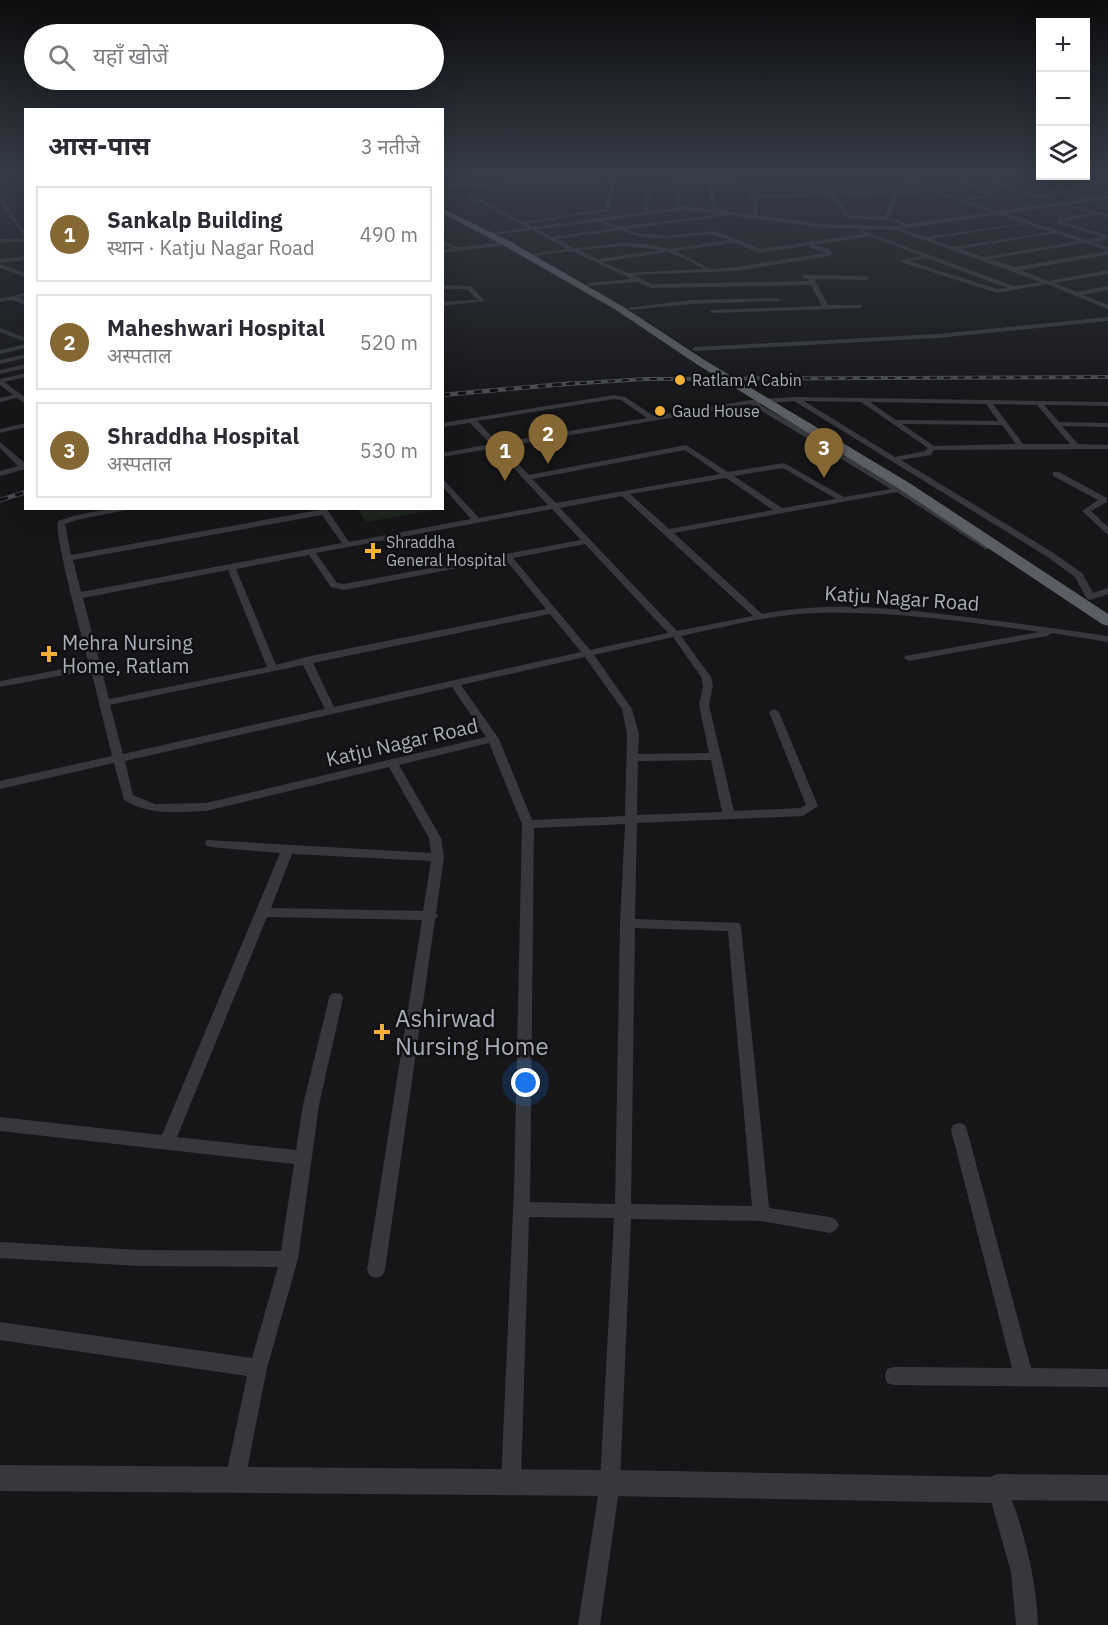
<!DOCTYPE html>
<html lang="hi">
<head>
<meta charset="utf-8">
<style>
  :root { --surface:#fff; --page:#f2f2f3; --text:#2b2b33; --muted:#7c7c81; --line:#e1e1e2; --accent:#856733 }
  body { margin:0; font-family:"IBM Plex Sans","Noto Sans Devanagari",sans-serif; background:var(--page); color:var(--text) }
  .controls { position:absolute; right:18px; top:18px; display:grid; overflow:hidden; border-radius:0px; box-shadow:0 6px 24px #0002 }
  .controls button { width:54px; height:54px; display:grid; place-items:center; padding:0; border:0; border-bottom:2px solid var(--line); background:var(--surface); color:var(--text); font:30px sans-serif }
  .you { position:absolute; left:526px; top:1083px; width:21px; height:21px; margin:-15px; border:4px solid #fff; border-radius:50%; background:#1a73e8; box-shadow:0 0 0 9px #1a73e833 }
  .badge { display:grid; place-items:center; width:39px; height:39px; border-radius:50%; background:var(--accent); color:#fff; font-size:20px; font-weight:700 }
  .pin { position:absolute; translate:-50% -50px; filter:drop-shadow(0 2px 3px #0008) }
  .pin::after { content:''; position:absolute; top:32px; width:21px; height:18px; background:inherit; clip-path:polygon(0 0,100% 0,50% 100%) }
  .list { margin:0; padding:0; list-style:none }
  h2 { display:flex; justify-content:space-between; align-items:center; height:78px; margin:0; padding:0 24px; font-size:26px }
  h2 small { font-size:20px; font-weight:400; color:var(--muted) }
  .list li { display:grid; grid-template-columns:39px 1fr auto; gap:18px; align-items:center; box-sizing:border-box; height:96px; margin:0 12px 12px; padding:0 12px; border:2px solid var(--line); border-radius:0px }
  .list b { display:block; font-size:22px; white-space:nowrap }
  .list p { margin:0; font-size:20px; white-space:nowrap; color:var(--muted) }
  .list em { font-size:20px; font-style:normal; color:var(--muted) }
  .icon { flex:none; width:33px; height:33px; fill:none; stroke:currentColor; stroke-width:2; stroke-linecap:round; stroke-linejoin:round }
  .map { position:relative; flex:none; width:1108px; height:1625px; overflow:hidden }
  .search { position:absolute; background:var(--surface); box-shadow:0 6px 24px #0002; left:24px; top:24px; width:420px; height:66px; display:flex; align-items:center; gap:15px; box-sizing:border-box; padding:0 21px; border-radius:33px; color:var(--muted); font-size:22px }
  .panel { position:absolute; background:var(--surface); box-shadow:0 6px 24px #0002; left:24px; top:108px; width:420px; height:402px; border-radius:0px }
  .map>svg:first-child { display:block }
  .green { fill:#1e261f }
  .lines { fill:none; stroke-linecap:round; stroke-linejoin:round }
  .minor { fill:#37383d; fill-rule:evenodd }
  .tertiary { fill:#37383d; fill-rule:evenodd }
  .trunk { fill:#5b5e65; fill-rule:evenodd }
  .rail-far1-casing { stroke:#4a4c52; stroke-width:4 }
  .rail-casing { stroke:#4a4c52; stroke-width:4.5 }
  .rail-far1 { stroke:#111113; stroke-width:2; stroke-dasharray:7; stroke-linecap:butt }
  .rail { stroke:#111113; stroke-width:3; stroke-dasharray:8; stroke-linecap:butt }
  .poi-dot { fill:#f2b134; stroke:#111113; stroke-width:2 }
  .labels { text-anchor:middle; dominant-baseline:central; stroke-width:5; stroke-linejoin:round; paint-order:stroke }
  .far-poi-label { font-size:16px; fill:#a8adb8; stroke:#111113; text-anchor:start }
  .street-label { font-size:20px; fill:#a8adb8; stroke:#111113 }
  .poi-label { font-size:20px; fill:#a8adb8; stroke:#111113; text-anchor:start }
  .near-poi-label { font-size:24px; fill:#a8adb8; stroke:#111113; text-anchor:start }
</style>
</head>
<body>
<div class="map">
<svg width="1108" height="1625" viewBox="0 0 1108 1625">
  <rect width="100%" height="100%" fill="#161618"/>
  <path class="green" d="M357 509H439L367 522Z"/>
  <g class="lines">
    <path class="minor" d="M883 175H891L908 181 966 175 961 178 997 195 967 201 1086 240 1103 237 1057 223 1059 219 1091 213 1062 205V203L1108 215V217L1097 214 1062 222 1106 235 1108 240 1092 242 1108 247V251L1085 243 990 259 1015 267 1108 251V255L1021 270 1048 281 1108 270V274L1054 283 1077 292 1108 286V290L1083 295 1108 305V309L1047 284 997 293 901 262V260L922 256 870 236 813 245 829 249 832 254 829 256 736 271 633 275 652 284 810 281 808 279 802 278 804 275 866 276 869 278 866 280 814 279 828 305H862L860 308 712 313 710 310 822 306 811 285 651 288 637 282 587 286 589 283 631 279 572 251 534 256 536 253 568 249 466 195 470 194 523 222 604 209 613 180 442 187V185L595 177 705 179 711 176 713 177 710 179H846L860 192 924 191 926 193 898 194 889 218 906 223 904 225 887 220 847 218 830 196 754 197 757 204 758 218 756 219 754 218 753 204 747 191 751 190 753 195 828 193 830 191 833 193 855 192 845 181 710 182 718 211 716 212 714 211 706 182 617 180 608 211 527 224 552 237 614 228 596 221 598 219 621 227 728 213 730 215 626 229 635 233 666 236 714 231 761 249 865 234 859 232 861 230 1014 286 1041 282 891 228 895 227 925 237 1023 223 1025 224 931 239 953 247 1051 232ZM955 178 990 194 961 199 913 183ZM894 194 884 217 850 216 835 195 860 196ZM620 230C635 236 652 239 668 238 693 237 704 230 730 240L669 249 646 244 625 243 574 248 556 239ZM1055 233 1079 241 984 257 960 249ZM735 243 760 253 810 245V247L826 253 736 267 711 269 675 251ZM625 246 661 250 598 259 579 250ZM668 252 686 259 704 269 627 273 603 262ZM927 258 1007 288 997 289 909 261Z
      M985 175C994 175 1000 181 1008 185 1024 194 1038 196 1056 193L1017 175H1024L1060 192 1078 187 1052 176C1074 177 1079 194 1102 178L1101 175H1105L1106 178C1097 185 1087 187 1075 191 1037 202 1018 197 985 175Z
      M26 177V179L0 181V179Z
      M646 187H679L681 201 678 210 674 209 677 201 675 188 650 189 648 210 650 212H644Z
      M26 189V191L0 193V191Z
      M0 197 26 233V241L0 243V239L24 238 0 201Z
      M442 240 459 248 460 249 455 250 442 243Z
      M26 256V260L0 263V259Z
      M0 264 26 273V277L0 268Z
      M442 285 471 286 485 301 442 306V302L478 300 467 289H442Z
      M26 292V296L11 300 8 298Z
      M778 298 780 301 691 304 630 310 627 308 691 300Z
      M1108 317V321L937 338 695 351 692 349 695 347 937 334Z
      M0 328 26 338V342L0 332Z
      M26 344V348L0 354V350Z
      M26 354V358L0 364V360Z
      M26 364V368L0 374V370Z
      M26 373V377L4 382 26 398V404L17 398 0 402V398L13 395 0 385V379Z
      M614 395 625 397 654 416 751 400 794 397 1108 402V406L1044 405 1059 422 1108 423V427L1062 426 1078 444 1108 445V449L934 450 931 455 901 460 1052 552 1082 573 1093 593 1108 588V594L1090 600 1087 599 1075 577 1046 556 794 401 759 404 872 469 991 545V549H985L897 492 674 533 762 614C827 601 894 608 958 616 1008 622 1058 629 1108 636V642L1052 633 1047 636 909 661 904 658 905 656 1039 632C966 621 890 611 816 613 771 614 726 627 681 636L711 677 713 686 709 705 734 811 800 808 806 805 769 712 774 709 779 712 818 806 803 816 637 823 635 919 739 923 741 926 769 1208 830 1217 836 1220 839 1225 836 1230 830 1233 761 1221 631 1219 620 1483 600 1625H578L600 1483 614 1218 529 1217 521 1482 518 1489 511 1492 504 1489 501 1482 514 1189 522 824 489 743 399 765 441 838 444 857 436 913 438 916 435 919 385 1270 382 1276 376 1278 370 1276 367 1270 422 920 267 917 177 1137 296 1150 303 1105 329 998 331 994 336 993 341 994 343 998 319 1105 298 1259 267 1368 245 1480 242 1487 235 1490 228 1487 225 1480 247 1376 0 1340V1322L252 1358 278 1267 140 1266 0 1258V1242L140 1250 281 1251 294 1164 0 1131V1117L162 1135 280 853 211 847 207 846 205 843 207 840 431 853 429 838 389 767 206 811C178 812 149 816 124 800L114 763 0 789V781L112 756 91 670 0 687V681L89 664C84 644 53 532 58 521 83 512 109 508 136 508L77 520 65 524 71 555 319 510 318 508H326L349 542 471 519 442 486V478L479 518 548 505 495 448 442 457V453L491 444 470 423 442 427V423ZM614 399 621 400 647 418 498 443 477 421ZM804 401 861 402 928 448 925 451 895 457ZM870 402 986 404 998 421 896 420ZM750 404 891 489 844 497 784 463 728 472 686 445 529 475 502 447ZM993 404 1037 405 1070 444H1023ZM902 424 1002 425 1016 444 934 446ZM685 450 720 474 556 503 532 479ZM783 468 836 499 782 508 734 476ZM726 478 773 510 669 529 630 494ZM622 496 753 616 677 631 560 508ZM552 509 581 540 344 584 337 583 316 553ZM322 515 342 543 81 592 73 560ZM585 544 668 633 590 650 513 558ZM309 555 331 587 344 590 505 559 546 609 306 657 276 665 236 569ZM228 570 267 667 109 699 83 598ZM550 614 581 652 334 707 313 663ZM673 637 701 677 703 686 699 705 709 753 638 754 639 734 632 709 594 655ZM585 657 622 709 627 734 625 816 532 820 499 739 461 685ZM303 665 325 709 123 754 110 705ZM452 687 486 737 206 803 155 804 133 795 125 761ZM711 760 722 812 637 815 638 761ZM625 824 620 923 615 1204 530 1202 534 828ZM292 854 431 861 423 911 271 908ZM635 928 728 931 752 1206 631 1204Z
      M26 423V427L0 433V429Z
      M0 442 26 464V469L0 476V471L18 466 0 448Z
      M1053 472H1059L1107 498V502L1091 511 1108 527V535L1082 511 1098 500 1053 476Z
      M959 1123 965 1125 967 1130 1031 1368 1108 1369V1387L894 1385 887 1383 885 1376 887 1369 894 1367 1012 1368 951 1130 953 1125Z
      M997 1477 1004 1480C1023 1525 1036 1576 1038 1625H1016L1011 1572 987 1487 990 1480Z"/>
    <path class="tertiary" d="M1108 195V199L893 230 825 228 686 210 495 235 492 233 686 206 825 224 893 226Z
      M515 241 513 244 442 253V249Z
      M16 296 26 300V305L12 300 0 302V298Z
      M0 1465 610 1470 990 1477 997 1474 1108 1475V1501L997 1500 990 1503 610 1496 0 1491Z"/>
    <path class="trunk" d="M442 208 509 241 622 306 706 361 911 484 1108 614V626L1102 624 901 490 698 365 616 310 503 245 442 213Z"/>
    <g class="rail-far1-casing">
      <path id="rail-far1" d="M552 385 645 379 1108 377"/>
    </g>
    <g class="rail-casing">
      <path id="rail" d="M442 395 575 383
        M0 500 26 492"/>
    </g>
    <use href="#rail-far1" class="rail-far1"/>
    <use href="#rail" class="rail"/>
  </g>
  <linearGradient id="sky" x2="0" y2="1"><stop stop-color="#0c0c0d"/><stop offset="0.43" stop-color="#363c48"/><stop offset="1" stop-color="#363c48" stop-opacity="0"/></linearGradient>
  <rect width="1108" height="403" fill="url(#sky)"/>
  <g class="poi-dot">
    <circle cx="680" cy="380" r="6"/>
    <circle cx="660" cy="411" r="6"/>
    <path d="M370 542h6v6h6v6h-6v6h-6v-6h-6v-6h6z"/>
    <path d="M46 645h6v6h6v6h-6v6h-6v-6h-6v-6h6z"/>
    <path d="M379 1023h6v6h6v6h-6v6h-6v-6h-6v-6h6z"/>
  </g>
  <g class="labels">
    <g class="far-poi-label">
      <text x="692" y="380">Ratlam A Cabin</text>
      <text x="672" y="411">Gaud House</text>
      <text x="386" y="542">Shraddha<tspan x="386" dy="18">General Hospital</tspan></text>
    </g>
    <g class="street-label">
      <text transform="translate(902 598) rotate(4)">Katju Nagar Road</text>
      <text transform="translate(402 742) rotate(-13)">Katju Nagar Road</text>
    </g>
    <g class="poi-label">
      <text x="62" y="642">Mehra Nursing<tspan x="62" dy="23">Home, Ratlam</tspan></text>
    </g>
    <g class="near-poi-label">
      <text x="395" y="1018">Ashirwad<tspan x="395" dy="28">Nursing Home</tspan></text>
    </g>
  </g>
</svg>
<div class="controls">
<button>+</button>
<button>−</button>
<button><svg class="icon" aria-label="layers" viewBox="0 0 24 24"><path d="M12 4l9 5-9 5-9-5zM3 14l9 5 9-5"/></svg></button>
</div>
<div class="you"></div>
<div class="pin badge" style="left:505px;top:481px">1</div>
<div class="pin badge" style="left:548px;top:464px">2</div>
<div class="pin badge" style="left:824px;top:478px">3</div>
<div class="search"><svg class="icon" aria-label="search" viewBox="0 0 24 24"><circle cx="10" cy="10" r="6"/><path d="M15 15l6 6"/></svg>यहाँ खोजें</div>
<section class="panel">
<h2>आस-पास<small>3 नतीजे</small></h2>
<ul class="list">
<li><span class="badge">1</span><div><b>Sankalp Building</b><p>स्थान · Katju Nagar Road</p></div><em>490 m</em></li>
<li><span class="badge">2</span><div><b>Maheshwari Hospital</b><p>अस्पताल</p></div><em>520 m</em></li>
<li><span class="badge">3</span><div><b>Shraddha Hospital</b><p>अस्पताल</p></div><em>530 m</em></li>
</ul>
</section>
</div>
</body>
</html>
